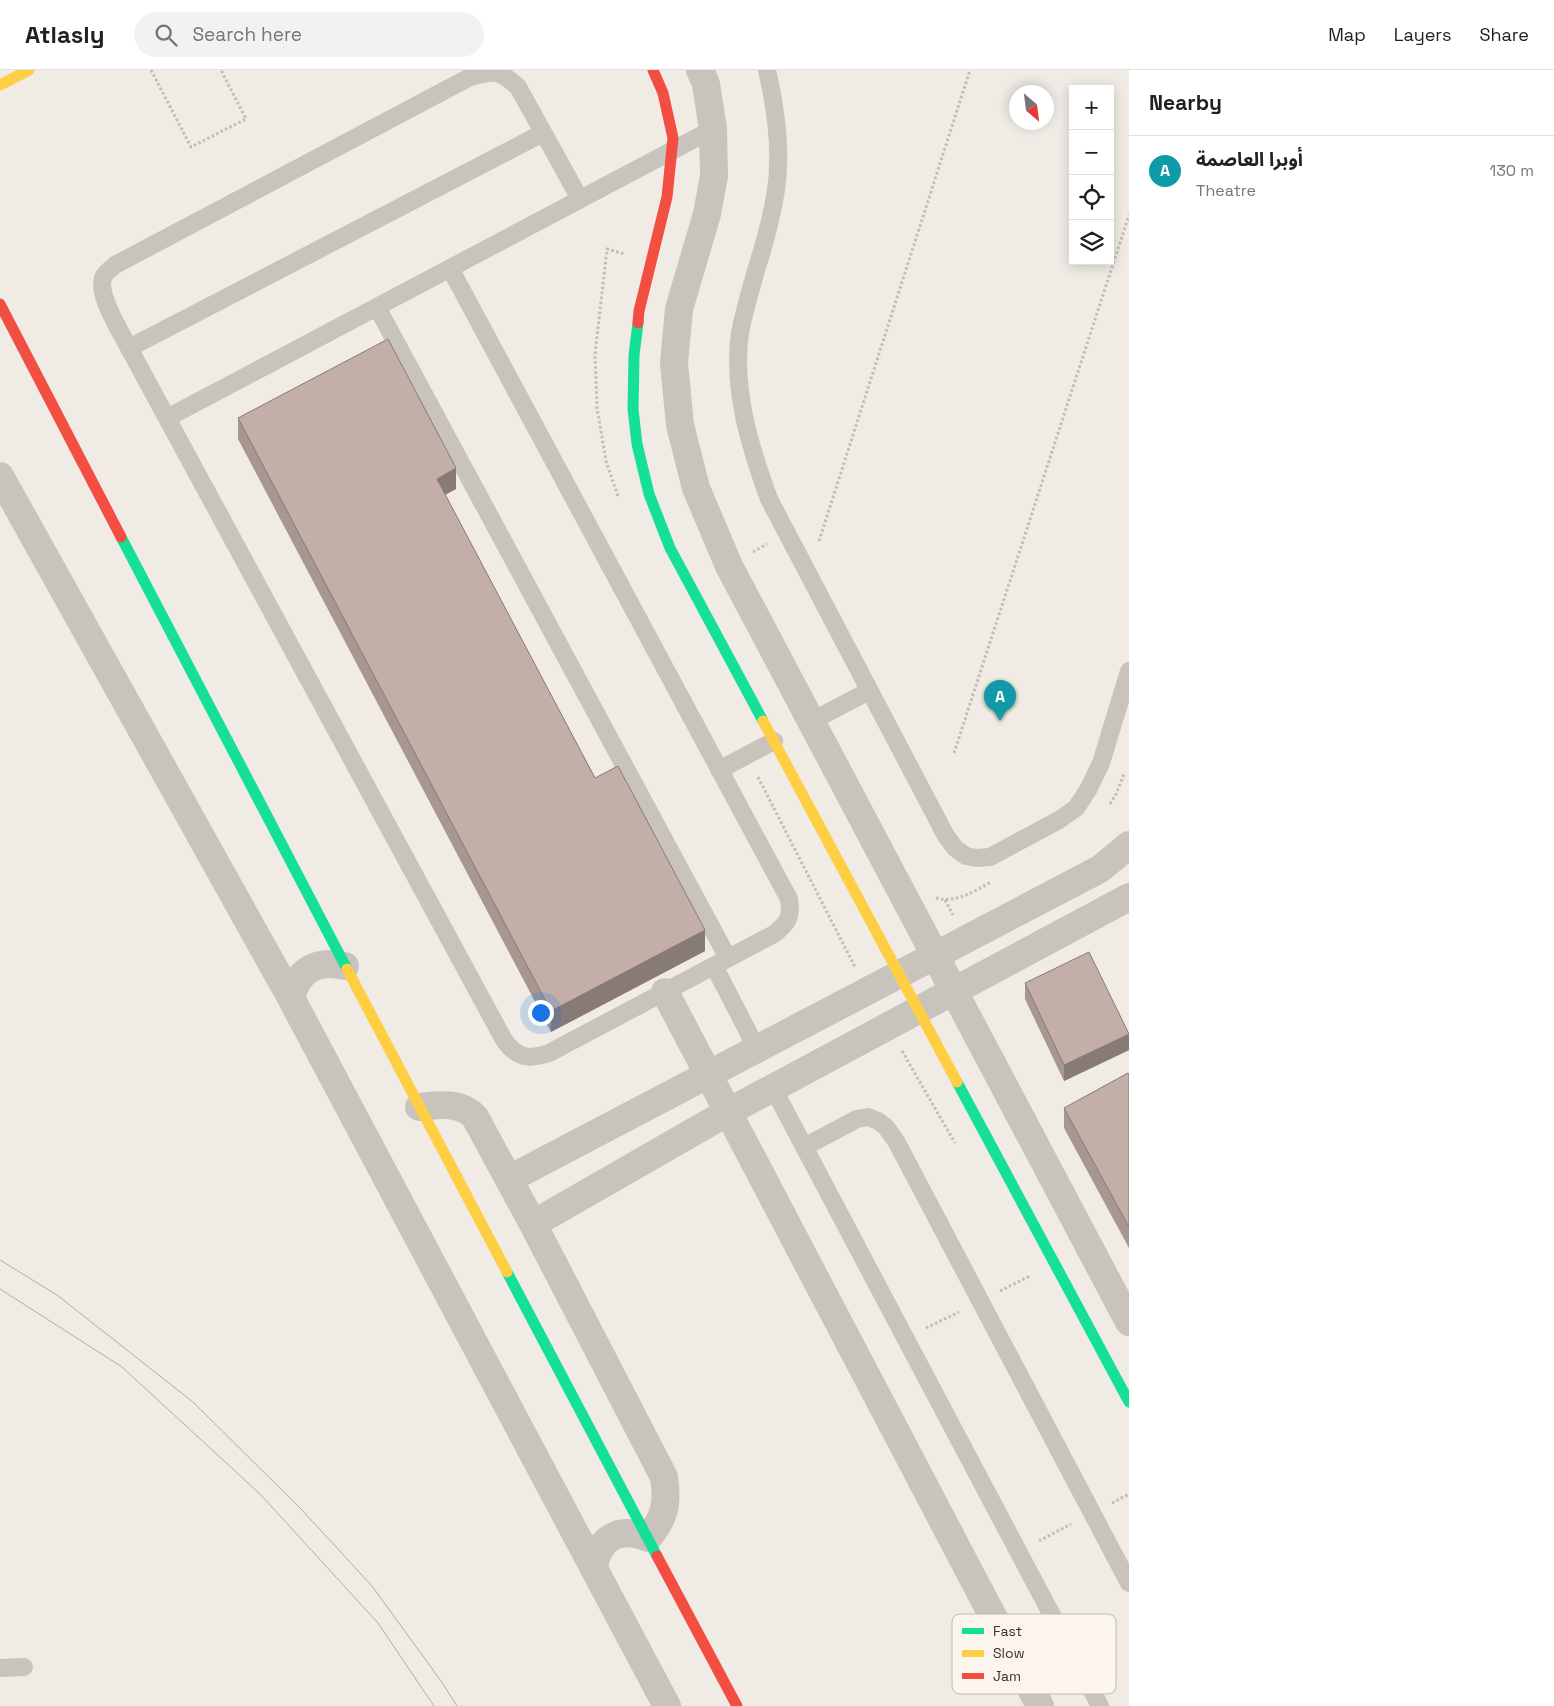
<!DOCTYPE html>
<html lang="en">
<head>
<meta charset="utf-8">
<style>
  :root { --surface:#fff; --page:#f2f2f2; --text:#202124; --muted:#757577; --line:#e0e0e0; --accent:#0f766e }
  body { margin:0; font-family:"Space Grotesk","Noto Sans Arabic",sans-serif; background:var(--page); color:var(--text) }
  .controls { position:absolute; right:15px; top:15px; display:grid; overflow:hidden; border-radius:0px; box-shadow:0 2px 12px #0003 }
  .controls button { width:45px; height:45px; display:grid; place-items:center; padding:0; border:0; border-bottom:1px solid var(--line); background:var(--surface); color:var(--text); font:25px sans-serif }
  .compass { position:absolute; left:1009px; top:15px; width:45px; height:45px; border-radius:50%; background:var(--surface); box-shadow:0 2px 12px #0003; rotate:152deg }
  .you { position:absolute; left:540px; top:942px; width:18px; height:18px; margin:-12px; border:4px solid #fff; border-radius:50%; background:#1a73e8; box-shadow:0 0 0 8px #1a73e833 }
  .badge { display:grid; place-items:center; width:32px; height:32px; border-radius:50%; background:var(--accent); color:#fff; font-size:16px; font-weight:700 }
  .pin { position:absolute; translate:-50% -41px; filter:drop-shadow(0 1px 2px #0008) }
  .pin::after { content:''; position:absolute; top:26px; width:18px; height:15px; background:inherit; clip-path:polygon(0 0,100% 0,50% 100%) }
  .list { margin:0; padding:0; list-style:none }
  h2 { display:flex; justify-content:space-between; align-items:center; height:65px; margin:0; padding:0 20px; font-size:21px }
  h2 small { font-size:16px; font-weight:400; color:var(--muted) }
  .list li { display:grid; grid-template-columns:32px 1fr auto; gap:15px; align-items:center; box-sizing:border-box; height:70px; padding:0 20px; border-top:1px solid var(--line) }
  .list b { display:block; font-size:19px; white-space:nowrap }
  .list p { margin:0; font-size:16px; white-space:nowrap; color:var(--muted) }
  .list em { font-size:16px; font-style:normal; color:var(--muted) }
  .icon { flex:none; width:28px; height:28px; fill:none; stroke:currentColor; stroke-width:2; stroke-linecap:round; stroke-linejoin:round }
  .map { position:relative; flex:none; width:1129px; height:1636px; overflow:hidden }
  header { display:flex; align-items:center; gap:30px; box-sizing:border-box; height:70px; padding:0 25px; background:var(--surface); border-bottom:1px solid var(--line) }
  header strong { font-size:24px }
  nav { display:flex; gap:28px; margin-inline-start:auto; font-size:18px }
  .search { width:350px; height:45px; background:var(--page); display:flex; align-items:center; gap:12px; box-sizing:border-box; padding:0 18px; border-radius:28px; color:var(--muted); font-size:19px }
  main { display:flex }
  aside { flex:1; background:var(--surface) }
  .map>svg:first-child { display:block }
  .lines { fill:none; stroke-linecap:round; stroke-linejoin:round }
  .path { stroke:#c2bbb6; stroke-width:3; stroke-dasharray:2.5 2.5; stroke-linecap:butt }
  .lane { stroke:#c9c3be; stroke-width:18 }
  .street { stroke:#c9c3be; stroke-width:28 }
  .fast { stroke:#16e098; stroke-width:11 }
  .slow { stroke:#ffcf43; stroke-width:11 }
  .jam { stroke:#f24e42; stroke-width:11 }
  .tram { stroke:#b1aca8; stroke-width:1 }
  .wall { fill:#a89690 }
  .shaded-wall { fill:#887a75 }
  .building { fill:#c3afa7; stroke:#887a75 }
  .key { fill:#fbf5ee; stroke:#c1bab4; stroke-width:1 }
  .key-label { font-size:14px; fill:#3b302b }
</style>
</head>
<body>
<header>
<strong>Atlasly</strong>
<div class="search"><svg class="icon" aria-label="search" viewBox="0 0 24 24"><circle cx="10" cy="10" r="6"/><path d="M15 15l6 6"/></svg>Search here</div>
<nav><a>Map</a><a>Layers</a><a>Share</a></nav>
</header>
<main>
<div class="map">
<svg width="1129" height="1636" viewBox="0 0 1129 1636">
  <rect width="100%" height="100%" fill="#f0ebe5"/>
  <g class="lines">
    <path class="path" d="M151 0 191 77 246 49 221 0
      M618 426 606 391 597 338 595 284 607 179 625 184
      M819 471 970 0
      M753 482 767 474
      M954 683 1129 145
      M758 707 855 897
      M1110 734 1116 724 1124 704
      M936 828C957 833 973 822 991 812
      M945 830 953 845
      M902 981 955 1073
      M1000 1221 1030 1206
      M926 1258 959 1242
      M1112 1433 1129 1424
      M1039 1471 1071 1454"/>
    <path class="lane" d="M767 0C776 39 782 80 776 120 772 146 765 172 757 197 751 219 744 241 740 263 732 319 750 377 769 429L946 766 955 778 966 786 977 788 990 787 1059 750 1076 738 1088 720 1101 693 1129 601
      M450 198 789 829C792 847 788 853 774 864L549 983C528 990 517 988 504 970L129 278C121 262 95 223 104 206 106 202 112 198 115 195L470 7C495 0 499 0 518 17L580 129
      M377 237 728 888
      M129 278 543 63
      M167 348 713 59
      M812 651 869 621
      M719 700 774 671
      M714 896 757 979
      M773 1018 1100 1636
      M804 1077 857 1049 868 1047 878 1051 886 1057 896 1071 1129 1513
      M0 1598 24 1597"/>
    <path class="street" d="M700 0 706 14 713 59 714 106 707 144 679 239 674 293 680 355 696 418 729 496 1129 1252
      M0 406 291 928 667 1636
      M665 922 1040 1636
      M291 928C298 900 317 889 345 896
      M419 1037C440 1035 460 1031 475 1047L533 1154 664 1407C668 1434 665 1447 648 1468 620 1456 599 1467 594 1497
      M509 1109 1100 799 1129 775
      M533 1154 728 1042 1129 827"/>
    <path class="fast" d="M638 253 634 285 633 339 637 374 649 424 670 478 763 651
      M121 467 347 899
      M957 1012 1129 1332
      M507 1202 657 1486"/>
    <path class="slow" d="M0 15 29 0
      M763 651 957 1012
      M347 899 507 1202"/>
    <path class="jam" d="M0 234 121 467
      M638 253 639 241 667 127 673 68 663 23 653 0
      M657 1486 737 1636"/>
    <path class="tram" d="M0 1190 57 1225 193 1332 301 1439 372 1516 441 1611 457 1636
      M0 1219 122 1297 260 1424 378 1553 434 1636"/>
  </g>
  <path class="wall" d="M238 348 456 419 445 425 595 708 705 881 551 962 238 369Z
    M1025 913 1129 980 1064 1011 1025 929Z
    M1129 1005V1178L1064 1058V1038Z"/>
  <path class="shaded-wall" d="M456 398V419L437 429V409Z
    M705 860V881L551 962V941Z
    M1129 964V980L1064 1011V995Z"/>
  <path class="building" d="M388 269 456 398 437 409 595 708 618 696 705 860 551 941 238 348Z
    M1089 882 1129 964 1064 995 1025 913Z
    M1128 1003 1129 1005V1157L1064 1038Z"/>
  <rect x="952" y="1544" width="164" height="80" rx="8" class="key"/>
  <rect x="962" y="1558" width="22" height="6" fill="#16e098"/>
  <rect x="962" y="1580" width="22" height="7" fill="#ffcf43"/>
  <rect x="962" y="1603" width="22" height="6" fill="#f24e42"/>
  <g class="key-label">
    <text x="993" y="1566">Fast</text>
    <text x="993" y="1588">Slow</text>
    <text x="993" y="1611">Jam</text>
  </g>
</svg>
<div class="controls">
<button>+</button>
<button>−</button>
<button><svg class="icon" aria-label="locate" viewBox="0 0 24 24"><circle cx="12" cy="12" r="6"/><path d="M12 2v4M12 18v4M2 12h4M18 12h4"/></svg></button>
<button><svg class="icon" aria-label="layers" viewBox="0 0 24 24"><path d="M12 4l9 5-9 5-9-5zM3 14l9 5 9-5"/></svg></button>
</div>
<svg class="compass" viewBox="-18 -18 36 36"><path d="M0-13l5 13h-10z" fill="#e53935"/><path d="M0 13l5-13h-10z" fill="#757577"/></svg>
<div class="you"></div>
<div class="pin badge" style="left:1000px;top:651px;background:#0f9aa8">A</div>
</div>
<aside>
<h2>Nearby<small></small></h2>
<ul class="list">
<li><span class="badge" style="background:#0f9aa8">A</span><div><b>أوبرا العاصمة</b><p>Theatre</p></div><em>130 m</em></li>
</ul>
</aside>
</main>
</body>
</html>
